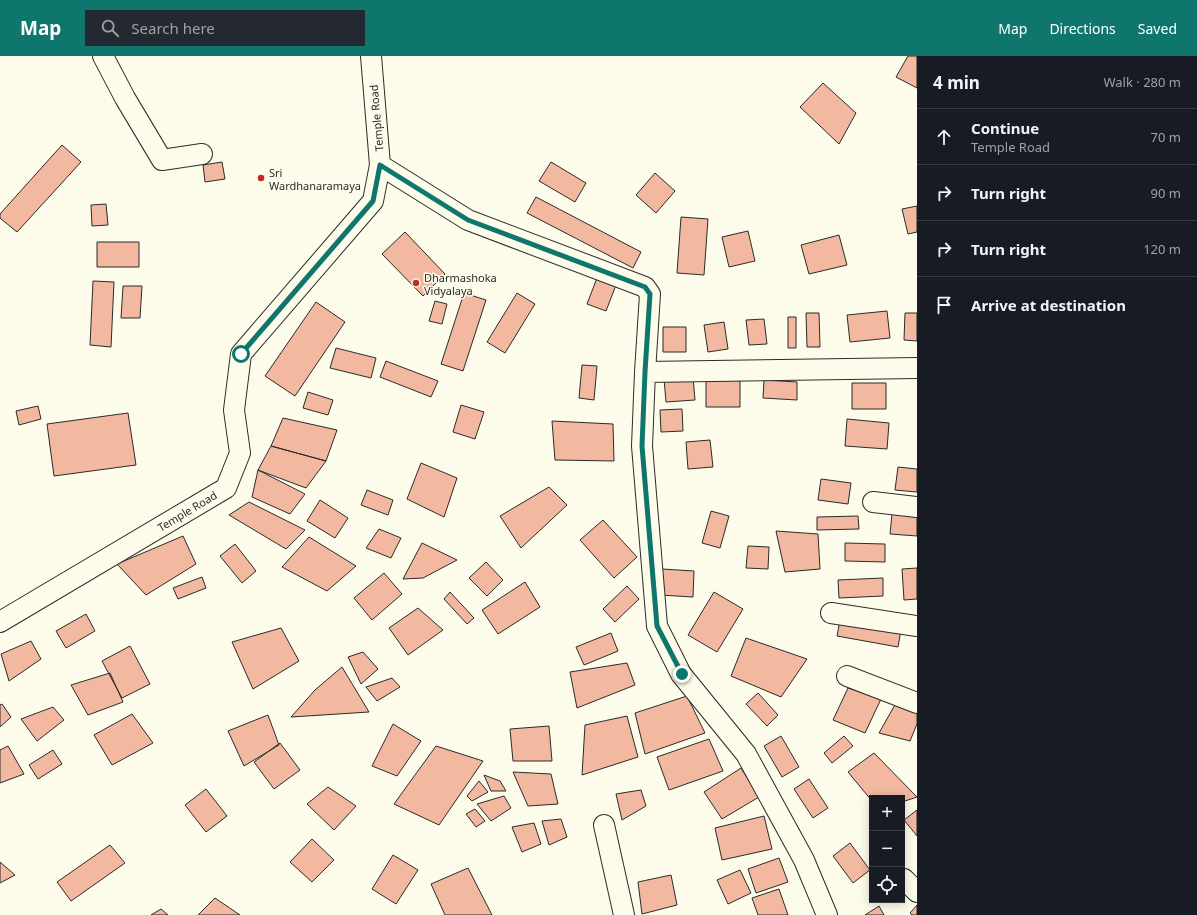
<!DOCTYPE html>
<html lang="en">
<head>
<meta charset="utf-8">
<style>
  :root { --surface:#171b24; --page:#242831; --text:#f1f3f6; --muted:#9ea1a6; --line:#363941; --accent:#0f766e }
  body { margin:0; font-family:"Noto Sans",sans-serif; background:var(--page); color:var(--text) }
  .controls { position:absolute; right:12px; bottom:12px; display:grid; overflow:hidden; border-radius:0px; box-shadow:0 2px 10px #0003 }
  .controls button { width:36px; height:36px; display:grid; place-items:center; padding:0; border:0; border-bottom:1px solid var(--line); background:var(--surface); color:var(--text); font:20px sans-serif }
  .stop { position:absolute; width:12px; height:12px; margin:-9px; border:3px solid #0f766e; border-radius:50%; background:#fff }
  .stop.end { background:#0f766e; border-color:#fff; box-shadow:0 1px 4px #0008 }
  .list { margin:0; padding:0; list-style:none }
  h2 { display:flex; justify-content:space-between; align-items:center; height:52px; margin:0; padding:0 16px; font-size:17px }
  h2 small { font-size:13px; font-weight:400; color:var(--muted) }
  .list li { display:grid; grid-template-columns:26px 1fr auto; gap:12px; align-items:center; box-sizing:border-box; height:56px; padding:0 16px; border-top:1px solid var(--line) }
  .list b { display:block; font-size:15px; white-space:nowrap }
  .list p { margin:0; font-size:13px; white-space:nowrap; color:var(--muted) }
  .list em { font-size:13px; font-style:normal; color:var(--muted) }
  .icon { flex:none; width:22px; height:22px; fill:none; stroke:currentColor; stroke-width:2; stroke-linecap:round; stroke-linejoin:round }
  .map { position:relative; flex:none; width:917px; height:859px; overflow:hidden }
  header { display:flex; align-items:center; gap:24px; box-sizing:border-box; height:56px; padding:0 20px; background:var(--accent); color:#fff }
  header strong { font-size:19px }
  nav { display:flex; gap:22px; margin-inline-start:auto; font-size:14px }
  .search { width:280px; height:36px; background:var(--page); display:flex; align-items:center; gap:10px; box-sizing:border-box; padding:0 14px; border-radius:0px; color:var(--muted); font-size:15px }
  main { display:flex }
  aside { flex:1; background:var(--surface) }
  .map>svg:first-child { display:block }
  .building { fill:#f2b8a0; stroke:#2b2b2b }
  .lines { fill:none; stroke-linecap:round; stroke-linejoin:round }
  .minor-casing { stroke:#2b2b2b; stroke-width:22 }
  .minor { stroke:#fdfbea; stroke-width:20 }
  .route { stroke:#0f766e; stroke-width:5 }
  .poi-dot { fill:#c62828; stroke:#fdfbea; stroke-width:1.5 }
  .labels { text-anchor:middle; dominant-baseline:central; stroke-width:3; stroke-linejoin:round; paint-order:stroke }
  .street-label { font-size:11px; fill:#2b2b2b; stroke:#fdfbea }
  .poi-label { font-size:11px; fill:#2b2b2b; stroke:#fdfbea; text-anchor:start }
</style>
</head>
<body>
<header>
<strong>Map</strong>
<div class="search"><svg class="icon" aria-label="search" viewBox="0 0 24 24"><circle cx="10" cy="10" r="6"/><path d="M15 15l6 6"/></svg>Search here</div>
<nav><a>Map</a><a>Directions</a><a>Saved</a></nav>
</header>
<main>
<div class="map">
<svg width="917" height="859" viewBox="0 0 917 859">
  <rect width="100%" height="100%" fill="#fdfbea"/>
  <path class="building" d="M908 0H917V32L896 21Z
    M823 27 856 57 839 88 800 51Z
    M62 89 81 106 17 176 0 162V158Z
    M222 106 225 123 205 126 203 109Z
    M551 106 586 127 575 146 539 125Z
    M655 117 675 135 656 157 636 139Z
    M536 141 641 196 633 212 527 157Z
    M106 148 108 169 92 170 91 149Z
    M917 150V176L908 178 902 153Z
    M681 161 708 163 704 219 677 217Z
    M748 175 755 205 729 211 722 181Z
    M405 176 445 218 423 240 382 198Z
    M839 179 847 209 809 218 801 189Z
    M97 186H139V211H97Z
    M597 222 616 229 606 255 587 248Z
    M93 225 114 226 111 291 90 289Z
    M123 230H142L140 262H121Z
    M464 237 486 244 463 315 441 308Z
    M517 237 535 248 505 297 487 286Z
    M435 245 447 248 442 268 429 265Z
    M316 246 345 266 295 340 265 320Z
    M887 255 890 282 850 286 847 259Z
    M806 257H819L820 291H807Z
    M905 257H917V285L904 284Z
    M788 261H796V292H788Z
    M764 263 767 288 749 289 746 264Z
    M724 266 728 293 708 296 704 269Z
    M663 271H686V296H663Z
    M336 292 376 302 371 322 330 312Z
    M386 305 438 325 431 341 380 321Z
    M582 309 597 310 594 344 579 342Z
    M693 321 695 344 666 346 664 323Z
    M706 322H740V351H706Z
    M764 324 797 326V344L763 342Z
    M852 327H886V353H852Z
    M308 336 333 344 328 359 303 352Z
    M461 349 484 356 475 383 453 376Z
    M38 350 41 363 19 369 16 355Z
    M682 353 683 375 661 376 660 354Z
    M128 357 136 409 54 420 47 368Z
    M283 362 337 374 326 405 271 390Z
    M847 363 889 367 887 393 845 390Z
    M552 365 613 368 614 405 555 404Z
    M710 384 713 411 688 413 686 386Z
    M271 390 326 405 306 432 258 414Z
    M421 407 457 422 444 461 407 443Z
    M898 411 917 413V436L895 434Z
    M258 414 305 438 290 458 252 441Z
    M821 423 851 427 848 448 818 444Z
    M549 431 567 449 521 492 500 460Z
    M367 434 393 444 388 459 361 449Z
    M320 444 348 462 335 482 307 465Z
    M249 446 305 474 286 493 229 459Z
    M711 455 729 460 720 492 702 487Z
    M892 458 917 460V480L890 478Z
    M858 460 859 473 817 474V461Z
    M603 464 637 501 614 522 580 484Z
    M379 473 401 482 391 502 366 492Z
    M776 475 818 478 820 513 785 516Z
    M183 480 196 508 146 539 117 508Z
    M309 481 356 510 327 535 282 511Z
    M422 487 457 504 423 522 403 523Z
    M845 487 885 488V506L845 505Z
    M235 488 256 515 242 527 220 500Z
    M748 490 769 491 768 513 746 512Z
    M486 506 503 524 487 540 469 522Z
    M917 512V543L904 544 902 513Z
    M662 513 694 515 693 541 660 539Z
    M384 517 402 538 372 564 354 542Z
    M202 521 206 532 178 543 173 532Z
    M883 522V540L839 542 838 524Z
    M525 526 540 551 498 578 482 554Z
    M627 530 639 543 615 566 603 553Z
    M450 536 474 562 467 568 444 543Z
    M714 536 743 553 717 596 688 579Z
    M418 552 443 574 408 599 389 572Z
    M86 558 95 575 66 592 56 575Z
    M840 564 901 574 898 591 837 580Z
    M281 572 299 605 253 633 232 586Z
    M611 577 618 595 584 609 576 591Z
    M746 582 807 603 781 641 731 620Z
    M31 585 41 603 9 625 1 598Z
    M130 590 150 628 122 642 102 605Z
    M363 596 378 613 361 628 348 601Z
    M627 607 635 629 577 652 570 616Z
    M342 611 369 656 291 661 315 634Z
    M110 617 123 646 88 659 71 629Z
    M392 622 400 631 377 645 366 631Z
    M848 632 881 643 865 677 833 664Z
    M758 637 778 659 767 670 746 648Z
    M687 640 705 677 645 698 635 657Z
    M896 647 917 655V668L910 685 879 677Z
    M2 648 11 661 0 671V649Z
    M53 651 64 664 37 685 21 663Z
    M132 658 153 687 112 709 94 679Z
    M268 659 279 689 244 710 228 675Z
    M627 660 638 701 582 719 585 669Z
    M393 668 421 685 397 720 372 710Z
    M549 670 552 705H513L510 673Z
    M781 680 799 711 782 721 764 690Z
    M844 680 853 690 832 707 824 697Z
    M709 683 723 715 669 734 657 701Z
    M280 687 300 714 274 733 254 706Z
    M8 690 24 718 0 727V694Z
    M436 690 483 705 439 769 394 748Z
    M53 694 62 708 38 723 29 709Z
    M874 697 917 741 902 746V742H872V745L848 716Z
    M741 712 759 741 722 763 704 736Z
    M513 716 551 718 558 748 528 750Z
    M484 719 500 725 506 735H491Z
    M809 723 828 752 813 762 794 733Z
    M479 725 488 736 472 745 467 740Z
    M328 731 356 750 334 774 307 748Z
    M206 733 227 760 206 776 185 749Z
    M641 734 646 750 622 764 616 738Z
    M504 740 511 752 491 765 477 748Z
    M475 753 485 765 476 771 466 758Z
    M917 754V780L904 764Z
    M764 760 772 793 722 804 715 772Z
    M561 763 567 781 549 789 542 765Z
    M534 767 541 788 522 796 512 771Z
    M312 783 334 804 312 826 290 806Z
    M850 787 870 814 853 827 833 800Z
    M110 789 125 807 71 845 57 826Z
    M393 799 418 814 396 848 372 833Z
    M779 802 788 826 756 837 748 813Z
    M0 806 15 819 0 827Z
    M468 812 492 859H445L431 828Z
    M740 814 751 837 728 848 717 824Z
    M671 819 677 849 642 858 638 826Z
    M779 833 788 859H758L752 842Z
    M215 842 240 859H198Z
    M917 849V859H912L910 857Z
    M879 850 884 859H865Z
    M161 853 168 859H151Z"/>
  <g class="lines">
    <g class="minor-casing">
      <path id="minor" d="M103 0 125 42 162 104 202 98
        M380 109 468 164 645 231 650 238 645 316 642 390 657 570 681 618 746 698 804 804 827 859
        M645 316 917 312
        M873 446 917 451
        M831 557 917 570
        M0 566 226 432 240 397 234 354 241 298 373 145 380 109 371 0
        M847 620 917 647
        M604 769 624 859
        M904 823 917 836"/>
    </g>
    <use href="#minor" class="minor"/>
  </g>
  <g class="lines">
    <path class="route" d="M241 298 373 145 380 109 468 164 645 231 650 238 645 316 642 390 657 570 682 618"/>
  </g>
  <g class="poi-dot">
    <circle cx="261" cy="122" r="4"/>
    <circle cx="416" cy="227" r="4"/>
  </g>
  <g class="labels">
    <g class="street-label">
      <text transform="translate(376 62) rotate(-95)">Temple Road</text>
      <text transform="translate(187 455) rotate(-31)">Temple Road</text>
    </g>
    <g class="poi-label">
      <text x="269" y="116">Sri<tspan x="269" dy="13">Wardhanaramaya</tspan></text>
      <text x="424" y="221">Dharmashoka<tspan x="424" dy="13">Vidyalaya</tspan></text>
    </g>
  </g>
</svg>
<div class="controls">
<button>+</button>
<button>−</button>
<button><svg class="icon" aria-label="locate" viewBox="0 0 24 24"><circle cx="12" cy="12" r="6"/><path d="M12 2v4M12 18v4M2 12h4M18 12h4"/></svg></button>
</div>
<div class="stop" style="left:241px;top:298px"></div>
<div class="stop end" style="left:682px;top:618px"></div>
</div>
<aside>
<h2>4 min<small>Walk · 280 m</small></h2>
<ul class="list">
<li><svg class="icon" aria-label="ahead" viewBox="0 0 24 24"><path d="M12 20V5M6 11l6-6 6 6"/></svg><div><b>Continue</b><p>Temple Road</p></div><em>70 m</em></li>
<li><svg class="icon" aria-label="right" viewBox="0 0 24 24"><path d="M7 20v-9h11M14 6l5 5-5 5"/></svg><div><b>Turn right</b></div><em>90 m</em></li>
<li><svg class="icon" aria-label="right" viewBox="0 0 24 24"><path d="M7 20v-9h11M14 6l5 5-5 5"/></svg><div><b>Turn right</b></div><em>120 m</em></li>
<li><svg class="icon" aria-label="arrive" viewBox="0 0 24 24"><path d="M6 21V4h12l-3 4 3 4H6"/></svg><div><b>Arrive at destination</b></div></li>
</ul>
</aside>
</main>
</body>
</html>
